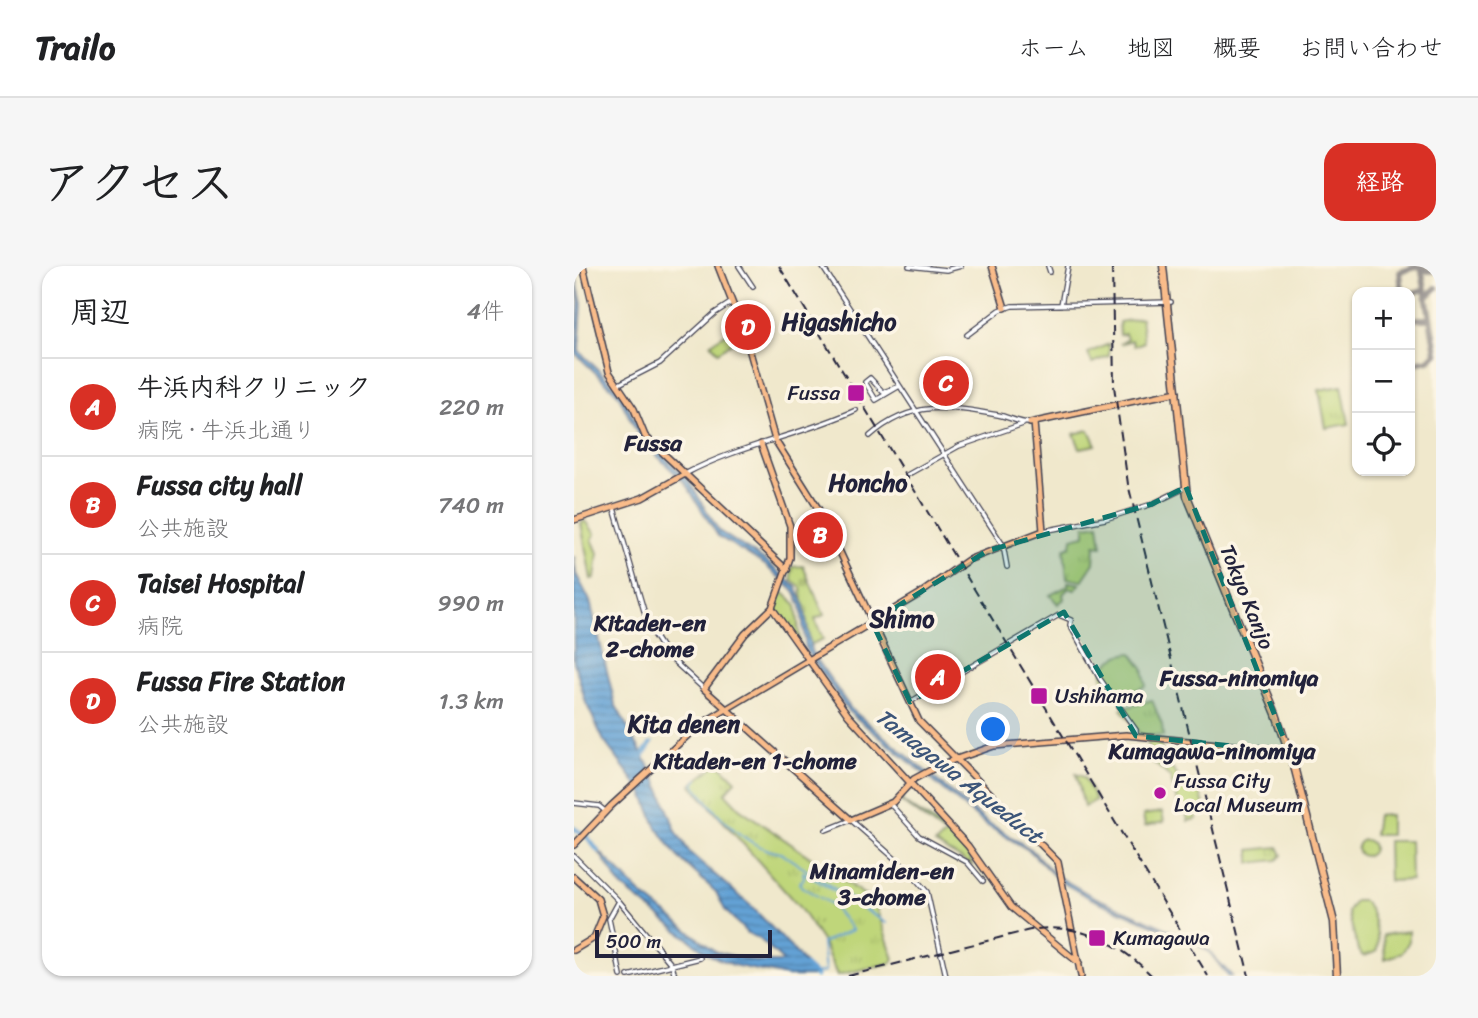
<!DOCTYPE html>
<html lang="ja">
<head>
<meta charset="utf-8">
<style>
  :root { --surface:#fff; --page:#f6f6f6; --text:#202124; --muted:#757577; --line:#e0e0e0; --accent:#d93025 }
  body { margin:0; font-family:Sriracha,"Klee One",sans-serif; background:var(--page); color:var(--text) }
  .controls { position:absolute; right:21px; top:21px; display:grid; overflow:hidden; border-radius:14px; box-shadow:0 2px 5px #0004 }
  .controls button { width:63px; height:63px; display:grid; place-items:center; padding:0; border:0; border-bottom:2px solid var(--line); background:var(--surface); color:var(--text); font:35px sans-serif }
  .scale { position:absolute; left:21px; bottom:18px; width:177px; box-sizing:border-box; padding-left:7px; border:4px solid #22223b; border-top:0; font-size:19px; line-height:24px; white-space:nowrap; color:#22223b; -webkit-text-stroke:5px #fcf5e5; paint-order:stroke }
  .you { position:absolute; left:420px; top:464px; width:24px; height:24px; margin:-18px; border:5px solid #fff; border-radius:50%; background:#1a73e8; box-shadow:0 0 0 10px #1a73e833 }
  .badge { display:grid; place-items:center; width:46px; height:46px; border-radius:50%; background:var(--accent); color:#fff; font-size:23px; font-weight:700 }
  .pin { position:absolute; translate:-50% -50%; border:4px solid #fff; box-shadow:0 2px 7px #0006 }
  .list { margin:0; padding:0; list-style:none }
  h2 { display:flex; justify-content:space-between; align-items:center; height:91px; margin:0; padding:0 28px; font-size:30px }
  h2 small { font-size:23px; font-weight:400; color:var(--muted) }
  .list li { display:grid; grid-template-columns:46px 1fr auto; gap:21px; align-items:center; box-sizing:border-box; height:98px; padding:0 28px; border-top:2px solid var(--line) }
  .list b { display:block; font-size:26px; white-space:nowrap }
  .list p { margin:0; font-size:23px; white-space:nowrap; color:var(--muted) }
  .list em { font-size:23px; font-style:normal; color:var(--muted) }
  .icon { flex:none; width:38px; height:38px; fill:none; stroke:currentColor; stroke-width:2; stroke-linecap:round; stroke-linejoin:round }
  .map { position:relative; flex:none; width:862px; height:710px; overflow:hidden; border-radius:21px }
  header { display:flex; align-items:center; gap:42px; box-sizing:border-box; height:98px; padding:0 35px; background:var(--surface); border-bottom:2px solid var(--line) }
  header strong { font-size:33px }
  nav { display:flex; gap:38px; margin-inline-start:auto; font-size:24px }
  .intro { display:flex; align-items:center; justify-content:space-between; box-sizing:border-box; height:168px; padding:0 42px }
  h1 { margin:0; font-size:49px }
  .button { padding:18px 32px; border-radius:21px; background:var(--accent); color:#fff; font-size:24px; font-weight:700 }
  main { display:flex; gap:42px; padding:0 42px }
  aside { flex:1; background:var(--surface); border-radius:21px; box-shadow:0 2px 5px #0004 }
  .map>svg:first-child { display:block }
  .forest { fill:url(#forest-firs); stroke:#5c6c52; stroke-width:2 }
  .cemetery { fill:url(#cemetery-stones); stroke:#707c5a; stroke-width:2 }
  .park { fill:url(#park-tufts); stroke:#707c5a; stroke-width:2 }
  .garden { fill:#bfd67a; stroke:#707c5a; stroke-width:2 }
  .water { fill:url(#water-rules); stroke:#436288; stroke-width:2 }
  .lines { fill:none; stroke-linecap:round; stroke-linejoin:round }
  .stream { stroke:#64a2d5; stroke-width:2 }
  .river { stroke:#64a2d5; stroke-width:4.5 }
  .taxiway { stroke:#898584; stroke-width:6 }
  .minor-casing { stroke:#414051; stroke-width:6 }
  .major-casing { stroke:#414051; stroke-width:8 }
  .highway-casing { stroke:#414051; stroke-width:9 }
  .minor { stroke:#fff; stroke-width:3.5 }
  .major { stroke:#f9bc8a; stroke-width:5 }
  .highway { stroke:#f9bc8a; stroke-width:6 }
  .rail { stroke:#22223b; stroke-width:2; stroke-dasharray:10 5; stroke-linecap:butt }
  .marked { fill:#0f766e; fill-opacity:0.2; stroke:#0f766e; stroke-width:5; stroke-dasharray:14 9; stroke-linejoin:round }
  .poi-dot { fill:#b5179e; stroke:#fcf5e5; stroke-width:2.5 }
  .labels { text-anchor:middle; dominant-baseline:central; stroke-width:7; stroke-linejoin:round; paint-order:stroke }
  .poi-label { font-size:21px; fill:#22223b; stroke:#fcf5e5; text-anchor:start }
  .street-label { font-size:21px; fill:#22223b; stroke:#fcf5e5 }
  .neighbourhood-label { font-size:23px; font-weight:bold; fill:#22223b; stroke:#fcf5e5 }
  .water-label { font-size:23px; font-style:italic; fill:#3c5579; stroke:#fcf5e5 }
  .quarter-label { font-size:24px; font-weight:bold; fill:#22223b; stroke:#fcf5e5 }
</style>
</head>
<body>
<header>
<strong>Trailo</strong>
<nav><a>ホーム</a><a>地図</a><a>概要</a><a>お問い合わせ</a></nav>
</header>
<div class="intro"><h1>アクセス</h1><a class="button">経路</a></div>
<main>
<aside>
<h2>周辺<small>4件</small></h2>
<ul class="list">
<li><span class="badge">A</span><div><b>牛浜内科クリニック</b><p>病院 · 牛浜北通り</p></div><em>220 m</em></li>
<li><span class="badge">B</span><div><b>Fussa city hall</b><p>公共施設</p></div><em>740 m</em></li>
<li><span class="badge">C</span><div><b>Taisei Hospital</b><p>病院</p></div><em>990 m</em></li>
<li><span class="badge">D</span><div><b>Fussa Fire Station</b><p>公共施設</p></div><em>1.3 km</em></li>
</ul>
</aside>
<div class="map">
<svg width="862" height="710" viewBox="0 0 862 710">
  <defs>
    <pattern id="forest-firs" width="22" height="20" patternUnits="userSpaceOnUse" patternTransform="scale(1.75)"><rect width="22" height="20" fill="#97b76a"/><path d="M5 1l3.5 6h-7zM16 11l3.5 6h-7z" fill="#7b9458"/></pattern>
    <pattern id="cemetery-stones" width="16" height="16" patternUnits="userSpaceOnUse" patternTransform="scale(1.75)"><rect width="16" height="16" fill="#bfd67a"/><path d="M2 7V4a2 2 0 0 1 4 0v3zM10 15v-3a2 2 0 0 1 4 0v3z" fill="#a4b76a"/></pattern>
    <pattern id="park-tufts" width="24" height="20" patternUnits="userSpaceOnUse" patternTransform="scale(1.75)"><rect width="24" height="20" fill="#bfd67a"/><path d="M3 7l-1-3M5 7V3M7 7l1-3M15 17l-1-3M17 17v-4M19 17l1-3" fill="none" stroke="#a4b76a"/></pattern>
    <pattern id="water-rules" width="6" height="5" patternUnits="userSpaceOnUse" patternTransform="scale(1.75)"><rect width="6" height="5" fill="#64a2d5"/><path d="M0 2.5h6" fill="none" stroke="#5284ae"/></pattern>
  </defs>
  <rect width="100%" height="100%" fill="#fcf5e5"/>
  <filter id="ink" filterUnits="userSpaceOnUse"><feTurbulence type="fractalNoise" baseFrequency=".0143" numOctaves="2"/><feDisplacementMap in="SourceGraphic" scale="14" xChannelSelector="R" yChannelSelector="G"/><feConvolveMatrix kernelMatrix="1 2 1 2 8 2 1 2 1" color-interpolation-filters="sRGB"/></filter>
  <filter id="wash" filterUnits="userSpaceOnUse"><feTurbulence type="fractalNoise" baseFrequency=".00686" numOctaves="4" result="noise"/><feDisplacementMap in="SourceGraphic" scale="28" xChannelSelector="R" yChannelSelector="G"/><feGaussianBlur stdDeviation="1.57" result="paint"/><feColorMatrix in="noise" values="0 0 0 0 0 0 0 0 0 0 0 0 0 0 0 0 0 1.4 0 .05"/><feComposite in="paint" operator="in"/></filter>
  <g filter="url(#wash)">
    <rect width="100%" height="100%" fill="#f0e8cc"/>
    <path class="forest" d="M327 532 330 537 371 563 368 566 326 535Z"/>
    <path class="cemetery" d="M165 60 168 70 144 86 137 77Z
      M229 300 250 349 241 353 249 373 236 379 227 322 218 314 217 301Z"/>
    <path class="park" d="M567 52 570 76 560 80 558 74 546 78 553 73 551 68 546 69 545 56Z
      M535 78V90L518 97 514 87Z
      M768 120 775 158 752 162 745 124Z
      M515 164 522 179 506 182 500 168Z
      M12 255 21 268 18 273 24 287 21 312 17 313 7 257Z
      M525 258 528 280 521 279 520 297 508 315 493 312 490 283 497 280 498 272 511 269V260Z
      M494 316 506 318 501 324 495 322 489 328 490 333 484 338 476 329 494 320Z
      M207 325 222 338 226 377 201 342Z
      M578 434 588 459 589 470 567 469 547 443Z
      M572 473 586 474 589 492 610 518 624 519 631 542 622 545 623 553 614 555 612 545 606 544 596 511 579 496Z
      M144 497 162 515 151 527 165 542 295 632 298 630 320 693 317 697 263 709 248 675 225 641 117 519Z
      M502 508 510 511 522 534 510 541Z
      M372 568 396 589 398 599 361 578Z
      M704 581 708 589 703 594 676 597V584Z"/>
    <path class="garden" d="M558 387 569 402 572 420 555 427 539 428 528 410C530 396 543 388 558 387Z
      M588 546 590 556 571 560 569 549Z
      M803 549H816V569H800Z
      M783 582a8 8 0 1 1 16 0a8 8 0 1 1-16 0Z
      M814 575H836L837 614 815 615Z
      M781 635H789C799 643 807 674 802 686L789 690 784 684 774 646Z
      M835 665V675L828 687 811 693 809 669Z"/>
    <path class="water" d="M0 0 8 38 5 85 47 126 68 169 114 214 145 265 193 296 222 321 230 338 237 385 277 443 413 556 457 583 480 608 518 630 628 678 658 710H654L636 687 623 678 516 632 484 614 456 585 412 559 274 445 232 384 227 340 221 326 191 299 144 270 111 217 66 173 44 128 2 88 5 36Z
      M0 290 2 308 16 335 41 438 83 515 102 565 116 587 178 641 222 687 240 710H213L159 699 135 689 47 620 23 583 67 628 142 686 184 696H210L188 675 172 666 151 644 142 626 103 590 82 560 69 527 30 475 12 437 0 395Z"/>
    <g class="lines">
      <path class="stream" d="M76 476 78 478 69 493 67 489Z
        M69 489 79 476
        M124 513 120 518C142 548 170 581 207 587L312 657 229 606 230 612 225 617 228 621 257 638 278 664 248 677 251 706 241 708"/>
      <path class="river" d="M0 562 14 572 24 585
        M231 700 242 710"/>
      <path class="taxiway" d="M847 0 862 87
        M848 0 854 5H862
        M828 26 826 6 845 0
        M836 28 851 23
        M853 31 862 22
        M836 53H856
        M836 98 855 94 862 87"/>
    </g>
  </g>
  <g filter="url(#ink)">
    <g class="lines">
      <g class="minor-casing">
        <path id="minor" d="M165 0 179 21
          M248 0 429 279 433 301
          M335 0 372 4 387 0
          M474 0 476 6
          M487 39 494 0
          M393 69 426 44 438 40 597 36
          M296 112 309 126 324 121 302 134 291 116Z
          M43 119 86 97 141 47 158 36
          M296 170C337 134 374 140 424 149 435 151 444 157 456 157
          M111 208C165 179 226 170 282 144
          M333 209 385 180 449 158
          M40 242 75 362 92 388 130 423
          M469 265 531 253 578 238 613 221
          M336 436 485 349 497 354 496 359 526 413 562 464V470
          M0 537 25 540 31 545
          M318 540 345 570 393 596 409 615
          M252 564 277 554 336 606 353 626 372 710
          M0 590 45 635 98 699 101 710
          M45 635 35 653 47 710
          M54 710 126 692"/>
      </g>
      <g class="major-casing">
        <path id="major" d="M9 0 35 106 60 143 71 170 213 304
          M144 0 172 72 201 174 250 252 345 455 484 596 507 710
          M418 0 431 42
          M456 157 603 126
          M187 178 216 260V292L198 342 171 368 130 423 277 554 319 536 340 513 368 498 420 480 552 469 719 485
          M0 254 68 232 111 208
          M198 342 274 449 394 580 437 641 505 697
          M0 579 37 540 124 460 344 329 394 294 469 265 460 156
          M0 611 24 633 29 650 20 672 0 684"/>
      </g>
      <g class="highway-casing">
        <path id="highway" d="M589 0 613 230 702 448 721 504 760 656 763 710"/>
      </g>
      <use href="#minor" class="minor"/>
      <use href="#major" class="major"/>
      <use href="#highway" class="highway"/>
      <path class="rail" d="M205 0 634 710
        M538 0 540 120 554 218 675 710
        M274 710 452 665C501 654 545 676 578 710"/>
    </g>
  </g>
  <path class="marked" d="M612 221 715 486 562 470 490 346 336 436 298 356 413 285 578 238Z"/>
  <g class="poi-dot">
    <rect x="273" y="118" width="18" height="18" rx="3.5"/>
    <rect x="456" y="421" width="18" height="18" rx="3.5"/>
    <circle cx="586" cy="527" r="7"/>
    <rect x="514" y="663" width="18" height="18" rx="3.5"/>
  </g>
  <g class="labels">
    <g class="poi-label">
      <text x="266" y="127" text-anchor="end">Fussa</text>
      <text x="481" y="430">Ushihama</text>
      <text x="600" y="515">Fussa City<tspan x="600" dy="24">Local Museum</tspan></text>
      <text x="539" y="672">Kumagawa</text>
    </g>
    <g class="street-label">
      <text transform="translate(673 331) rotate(68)">Tokyo Kanjo</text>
    </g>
    <g class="neighbourhood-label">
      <text x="79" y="177">Fussa</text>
      <text x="76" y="357">Kitaden-en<tspan x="76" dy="26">2-chome</tspan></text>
      <text x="665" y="412">Fussa-ninomiya</text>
      <text x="638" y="485">Kumagawa-ninomiya</text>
      <text x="181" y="495">Kitaden-en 1-chome</text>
      <text x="308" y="605">Minamiden-en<tspan x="308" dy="26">3-chome</tspan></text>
    </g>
    <g class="water-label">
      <text transform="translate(385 510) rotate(38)">Tamagawa Aqueduct</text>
    </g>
    <g class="quarter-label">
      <text x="265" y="56">Higashicho</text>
      <text x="294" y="217">Honcho</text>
      <text x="328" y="353">Shimo</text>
      <text x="110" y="458">Kita denen</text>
    </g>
  </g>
</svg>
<div class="controls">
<button>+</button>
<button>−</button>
<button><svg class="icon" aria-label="locate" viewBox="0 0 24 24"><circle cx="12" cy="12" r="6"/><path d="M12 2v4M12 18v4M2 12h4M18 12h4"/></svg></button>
</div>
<div class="scale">500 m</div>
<div class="you"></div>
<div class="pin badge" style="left:364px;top:411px">A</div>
<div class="pin badge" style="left:246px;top:269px">B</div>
<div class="pin badge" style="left:372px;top:117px">C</div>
<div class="pin badge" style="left:174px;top:61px">D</div>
</div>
</main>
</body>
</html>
